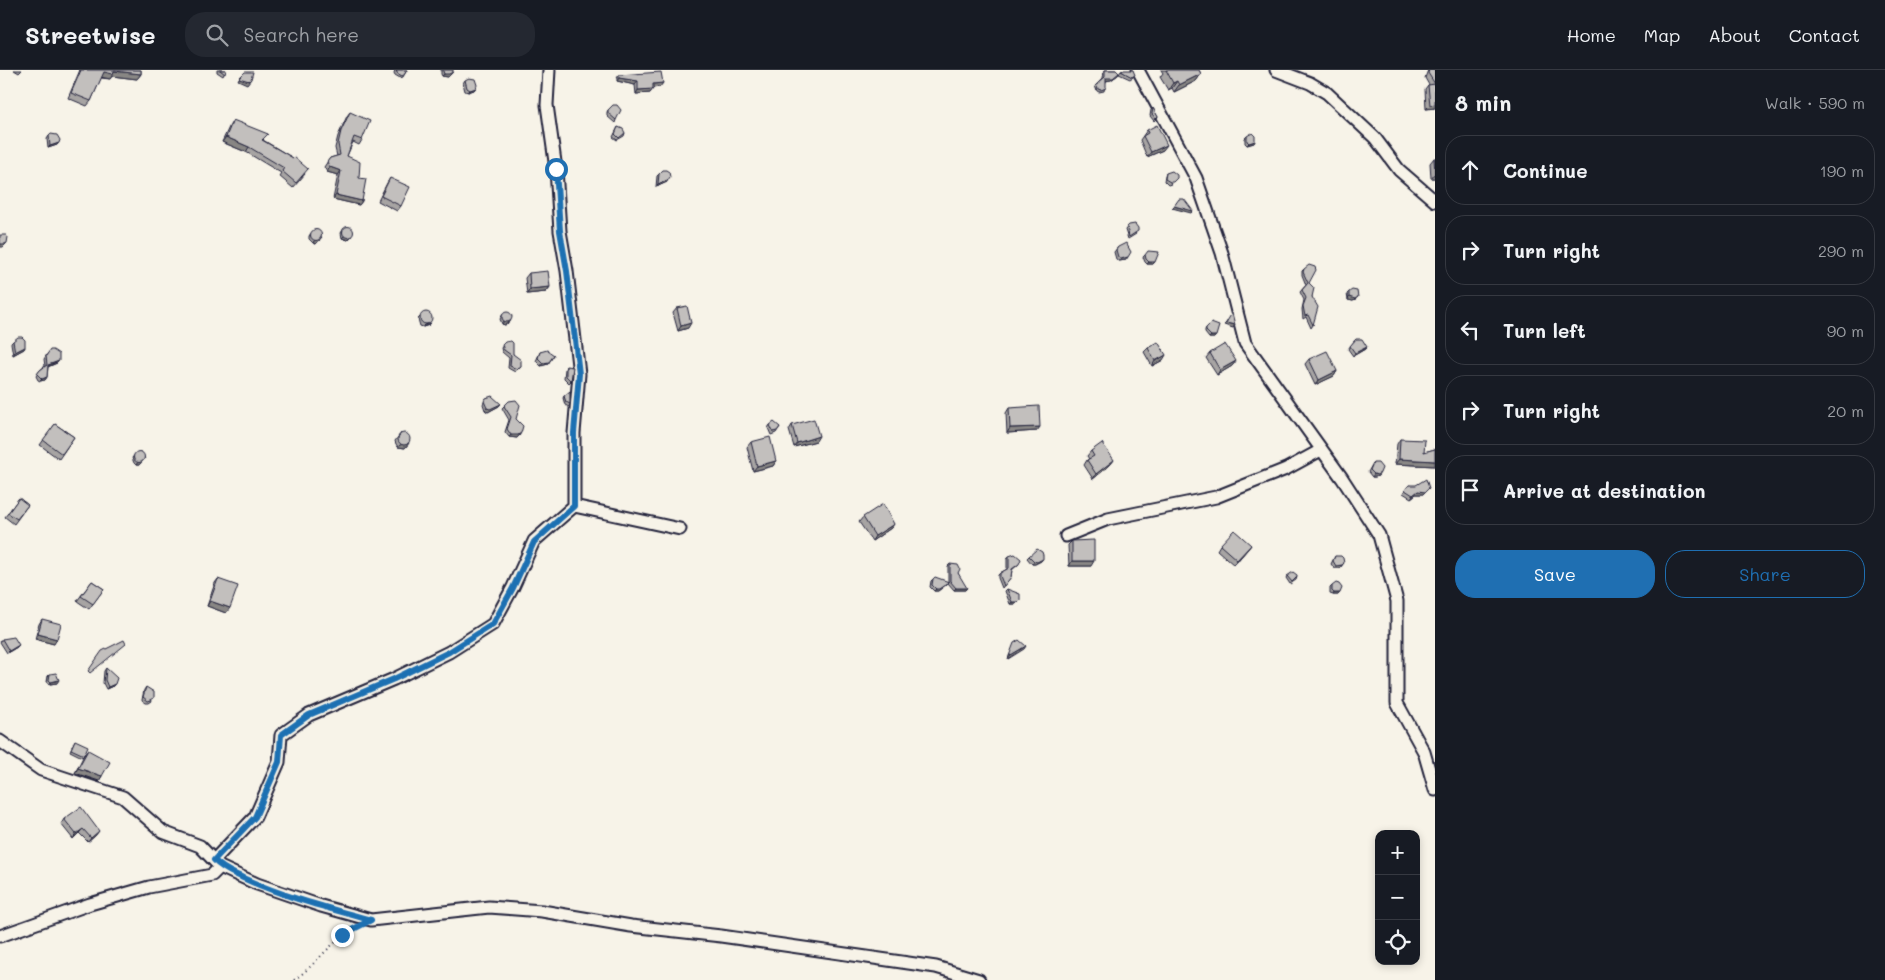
<!DOCTYPE html>
<html lang="en">
<head>
<meta charset="utf-8">
<style>
  :root { --surface:#171b24; --page:#242831; --text:#f1f3f6; --muted:#9ea1a6; --line:#363941; --accent:#1f6fb2 }
  body { margin:0; font-family:Mali,sans-serif; background:var(--page); color:var(--text) }
  .controls { position:absolute; right:15px; bottom:15px; display:grid; overflow:hidden; border-radius:10px; box-shadow:0 2px 8px #0003 }
  .controls button { width:45px; height:45px; display:grid; place-items:center; padding:0; border:0; border-bottom:1px solid var(--line); background:var(--surface); color:var(--text); font:25px sans-serif }
  .stop { position:absolute; width:15px; height:15px; margin:-11px; border:4px solid #1f6fb2; border-radius:50%; background:#fff }
  .stop.end { background:#1f6fb2; border-color:#fff; box-shadow:0 1px 5px #0008 }
  .list { margin:0; padding:0; list-style:none }
  h2 { display:flex; justify-content:space-between; align-items:center; height:65px; margin:0; padding:0 20px; font-size:21px }
  h2 small { font-size:16px; font-weight:400; color:var(--muted) }
  .list li { display:grid; grid-template-columns:32px 1fr auto; gap:15px; align-items:center; box-sizing:border-box; height:70px; margin:0 10px 10px; padding:0 10px; border:1px solid var(--line); border-radius:20px }
  .list b { display:block; font-size:19px; white-space:nowrap }
  .list em { font-size:16px; font-style:normal; color:var(--muted) }
  .actions { display:flex; gap:10px; padding:15px 20px }
  .actions a { flex:1; padding:11px 0; border:1px solid var(--accent); border-radius:20px; text-align:center; font-size:18px; color:var(--accent) }
  .actions .main { background:var(--accent); color:#fff }
  .icon { flex:none; width:28px; height:28px; fill:none; stroke:currentColor; stroke-width:2; stroke-linecap:round; stroke-linejoin:round }
  .map { position:relative; flex:none; width:1435px; height:910px; overflow:hidden }
  header { display:flex; align-items:center; gap:30px; box-sizing:border-box; height:70px; padding:0 25px; background:var(--surface); border-bottom:1px solid var(--line) }
  header strong { font-size:24px }
  nav { display:flex; gap:28px; margin-inline-start:auto; font-size:18px }
  .search { width:350px; height:45px; background:var(--page); display:flex; align-items:center; gap:12px; box-sizing:border-box; padding:0 18px; border-radius:20px; color:var(--muted); font-size:19px }
  main { display:flex }
  aside { flex:1; background:var(--surface) }
  .map>svg:first-child { display:block }
  .lines { fill:none; stroke-linecap:round; stroke-linejoin:round }
  .minor-casing { stroke:#22223b; stroke-width:15 }
  .path { stroke:#22223b; stroke-width:2; stroke-dasharray:1 4; stroke-linecap:butt }
  .minor { stroke:#f7f3e8; stroke-width:11 }
  .wall { fill:#a7a4a3; stroke:#22223b }
  .shaded-wall { fill:#888684; stroke:#22223b }
  .building { fill:#c2bfbd; stroke:#22223b }
  .route { stroke:#1f6fb2; stroke-width:6 }
</style>
</head>
<body>
<header>
<strong>Streetwise</strong>
<div class="search"><svg class="icon" aria-label="search" viewBox="0 0 24 24"><circle cx="10" cy="10" r="6"/><path d="M15 15l6 6"/></svg>Search here</div>
<nav><a>Home</a><a>Map</a><a>About</a><a>Contact</a></nav>
</header>
<main>
<div class="map">
<svg width="1435" height="910" viewBox="0 0 1435 910">
  <rect width="100%" height="100%" fill="#f7f3e8"/>
  <filter id="ink" filterUnits="userSpaceOnUse"><feTurbulence type="fractalNoise" baseFrequency=".02" numOctaves="2"/><feDisplacementMap in="SourceGraphic" scale="10" xChannelSelector="R" yChannelSelector="G"/><feConvolveMatrix kernelMatrix="1 2 1 2 8 2 1 2 1" color-interpolation-filters="sRGB"/></filter>
  <g filter="url(#ink)">
    <g class="lines">
      <g class="minor-casing">
        <path id="minor" d="M549 0 547 35 556 99 560 161 567 201 579 304 574 363V436
          M1138 0 1196 108 1222 183 1245 273 1342 408 1379 465 1397 531V633L1424 682 1435 720
          M1276 0 1310 13 1327 23 1375 68 1399 100 1435 131
          M1066 466 1108 449 1216 427 1286 399 1321 380
          M0 671 41 700 123 727 163 762 200 776 220 797 257 814 321 836 371 850 489 837 542 841 631 856 721 866 936 897 979 910
          M214 790 255 747 279 692 281 665 309 645 394 609 449 582 493 554 513 517 534 471 574 436 680 459
          M0 866 90 834 149 817 212 805 220 797"/>
      </g>
      <path class="path" d="M294 910C316 895 331 871 355 858"/>
      <use href="#minor" class="minor"/>
    </g>
    <path class="wall" d="M14 0H22L19 3Z
      M79 0H141V4L137 9 112 6 110 9 101 8 91 31 87 36 68 28 80 0Z
      M217 0H226L223 6 217 2Z
      M395 0H407L403 7 400 8 395 5 394 3Z
      M441 0H453L451 4 448 7 442 6 441 4Z
      M1104 0H1116L1119 3 1118 5 1111 10 1106 11 1104 21 1099 22 1097 21 1095 16 1103 8Z
      M1161 0H1199L1201 4 1196 11 1174 22 1172 18 1168 20 1160 7 1163 3Z
      M1428 0H1435V38L1426 39 1425 19 1428 15H1429L1425 8Z
      M1121 1 1133 7 1130 9 1119 4Z
      M619 5 660 17 653 18 650 23 636 24 635 15 617 11V8Z
      M465 10 474 20 468 22 465 21 463 13Z
      M1153 38 1158 47 1154 51 1150 46 1151 40Z
      M608 40 616 50 615 53 607 46V42Z
      M350 42 362 70 359 75 353 72 347 86 359 108 362 131 359 135 333 129 338 105 327 102 324 97 330 88 337 86 335 78 338 66 347 46Z
      M233 50 264 69 263 70 293 88 305 104 293 118 279 106 281 103 246 82 222 72 230 55Z
      M618 57 625 63 624 66 617 70 613 67Z
      M1147 60 1163 80 1147 87 1140 70Z
      M49 66 59 73 57 75 48 78 47 69Z
      M1247 66 1255 71 1254 73 1247 75 1245 73V68Z
      M1434 88H1435V108H1431L1430 93Z
      M1166 103 1171 114 1168 115 1164 111 1165 105Z
      M659 104 667 112 656 117 657 106Z
      M390 108 401 136 397 141 378 131 387 113Z
      M1129 155 1136 164 1128 169 1125 160Z
      M344 158 350 168 348 170 342 168 341 163Z
      M311 163 320 170 316 174 313 173 309 169V166Z
      M1118 177 1126 190 1119 191 1116 189 1114 182Z
      M1145 185 1153 194H1147L1145 192 1143 187Z
      M1304 199 1309 213 1312 227 1313 255 1311 258 1306 247 1303 249 1302 239 1304 230 1300 222 1306 215 1302 205V201Z
      M529 203 550 217 546 222 527 224 525 208Z
      M1349 222 1356 230 1353 231 1348 230 1347 224Z
      M677 238 688 258 678 261 673 243Z
      M503 244 510 252 505 255 502 254 500 249Z
      M420 247 429 255 423 257 420 256 418 249Z
      M1206 258 1214 268H1209L1205 263V260Z
      M1356 269 1365 279 1353 286 1348 279Z
      M13 271 25 277 24 279 13 285 11 273Z
      M505 272 521 296 515 302 508 298 509 288 502 282 501 278Z
      M1148 278 1163 290 1152 296 1144 282Z
      M540 282 554 285 548 294 541 296 536 291Z
      M48 283 59 291 57 293 48 297 47 307 45 310 40 311 38 310 36 306 40 300 45 296 44 289Z
      M1210 283 1236 291 1232 296 1217 305 1206 288Z
      M1309 289 1337 301 1334 306 1315 315 1305 294Z
      M566 296 571 311 569 313 564 308 565 299Z
      M564 326 570 334 569 337 565 335 563 328Z
      M486 328 501 334 499 336 488 342 485 340 483 334Z
      M504 336 516 349 520 365 517 368 509 367 505 362 509 350 502 338Z
      M1009 338 1037 361 1007 363 1006 343Z
      M55 354 74 367 59 389 40 375Z
      M770 355 780 357 776 363 771 365 768 358Z
      M792 355 816 371 794 377 789 360Z
      M401 363 409 373 405 378 398 377 396 374 395 371Z
      M1400 369 1424 382 1435 379V396L1395 394 1397 374Z
      M751 372 776 391 773 396 753 401 747 377Z
      M1091 381 1114 390 1110 395 1093 409 1084 395 1087 390 1089 389 1087 386Z
      M136 383 145 388 139 395H136L134 393 132 388Z
      M1373 393 1378 406 1375 407H1372L1368 402Z
      M1409 415 1427 420 1423 424H1416L1411 428 1403 423Z
      M19 428 28 435 14 454 5 447Z
      M863 447 894 454 891 458 872 471 859 452Z
      M1072 471 1091 496H1069L1068 475Z
      M1220 475H1251L1234 495 1217 480Z
      M1009 486 1019 494 1012 500 1011 507 1002 518 998 508V505L1000 503 1007 499V489Z
      M1029 486 1041 491 1035 494H1032L1027 488Z
      M1335 486 1344 493 1340 498H1334L1331 494Z
      M950 494 958 503 965 520H954L948 513 938 521H934L930 517 931 511 933 509 948 512V496Z
      M1287 506 1297 507 1296 510 1290 514 1286 508Z
      M218 509 226 543 207 536 215 513Z
      M92 511 104 519 89 539 77 531Z
      M1332 516 1338 525H1333L1330 524V518Z
      M1007 519 1018 531 1016 534H1010L1005 521Z
      M42 549 54 574 35 569 39 554Z
      M2 569 19 575 17 577 7 583 0 572Z
      M106 598 113 616 106 619 103 613 104 601Z
      M50 604 57 613 50 614 47 612 48 606Z
      M146 617 152 631 149 633H146L142 630 144 620Z
      M75 670 84 685 82 687 70 681Z
      M88 680 102 706 99 711 75 703 84 685Z
      M64 749 96 765 88 772 79 763 73 769 61 754Z"/>
    <path class="shaded-wall" d="M114 1 141 4 137 9 112 6 110 9 100 7 104 2Z
      M453 2 448 7 442 6 444 4Z
      M1119 3 1118 5 1111 10 1104 11 1106 8Z
      M1201 4 1196 11 1174 22 1179 15Z
      M239 8 251 9 247 14 238 10Z
      M619 8 638 11 635 15 617 11Z
      M1177 11 1172 18 1168 20 1173 13Z
      M663 13 660 17 650 18 653 14Z
      M476 18 474 20 468 22 470 20Z
      M653 19 650 23 636 24 638 20Z
      M1435 34V38L1426 39 1430 35Z
      M226 67 249 77 246 82 222 72Z
      M1255 71 1254 73 1247 75 1249 73Z
      M59 73 57 75 48 78 50 76Z
      M1167 75 1163 80 1147 87 1151 82Z
      M330 97 341 101 338 105 327 102Z
      M1435 103V108H1431Z
      M668 110 667 112 656 117 658 114Z
      M336 125 362 131 359 135 333 129Z
      M1174 136 1193 141 1191 143 1172 138Z
      M344 166H352L348 170 342 168Z
      M322 167 316 174 313 173 314 171Z
      M7 173 3 177H0V174Z
      M1128 187 1126 190 1119 191 1121 189Z
      M1149 192H1155L1153 194H1147Z
      M550 217 546 222 527 224 530 219Z
      M1349 227H1358L1353 231 1348 230Z
      M511 250 510 252 505 255 502 254 504 251Z
      M431 253 429 255 423 257 425 255Z
      M691 253 688 258 678 261 681 256Z
      M1226 253 1235 255 1233 258 1224 255Z
      M1211 266H1216L1214 268H1209Z
      M25 277 24 279 13 285 15 282Z
      M1367 277 1365 279 1353 286 1355 283Z
      M1166 285 1163 290 1152 296 1155 291Z
      M59 291 57 293 46 297 48 295Z
      M1236 291 1232 296 1217 305 1220 300Z
      M549 292 548 294 541 296 543 293Z
      M1337 301 1334 306 1315 315 1319 310Z
      M47 307 45 310 40 311 42 309Z
      M501 334 499 336 488 342 485 340 487 338Z
      M1040 357 1037 361 1007 363 1010 358Z
      M521 363 517 368 509 367 511 365Z
      M819 366 816 371 794 377 797 373Z
      M409 373 405 378 398 377 400 375Z
      M145 388 139 395H136L138 392Z
      M1399 389 1435 391V396L1395 394Z
      M1114 390 1110 395 1093 409 1096 404Z
      M776 391 773 396 753 401 757 396Z
      M1380 403 1378 406 1375 407H1372L1374 404Z
      M1429 418 1423 424H1416L1411 428 1413 425 1418 421Z
      M894 454 891 458 872 471 875 466Z
      M1251 475 1247 480 1234 495 1237 490Z
      M1043 489 1041 491 1035 494H1032L1034 491Z
      M1072 491H1094L1091 496H1069Z
      M1342 495 1340 498H1334L1336 496Z
      M949 512 947 514 938 521H934L936 519Z
      M956 518H967L965 520H954Z
      M1334 523H1340L1338 525H1333Z
      M210 531 230 538 226 543 207 536Z
      M1012 532H1018L1016 534H1010Z
      M38 564 57 569 54 574 35 569Z
      M19 575 17 577 7 583 9 581Z
      M1026 576 1024 579 1008 589 1009 586Z
      M59 610 57 613 50 614 51 612Z
      M115 614 113 616 106 619 108 617Z
      M78 698 102 706 99 711 75 703Z
      M83 759 73 769 76 764Z
      M99 761 96 765 88 772 91 768Z"/>
    <path class="building" d="M81 0H141V4L114 1 113 4 104 2 91 31 71 23Z
      M220 0H226L225 4Z
      M396 0H407L404 5 402 6 397 3Z
      M443 0H453V2L449 4H444L443 1Z
      M1105 0H1116L1119 3 1113 8H1106V18L1101 20 1098 19 1097 14 1105 7Z
      M1124 0H1133L1135 5 1132 7 1121 1Z
      M1166 0H1199L1201 4 1179 15 1177 11 1173 13Z
      M1429 0H1435V34L1430 35 1428 15 1435 14 1428 3Z
      M245 2H253L251 9 249 11 239 8Z
      M661 2 663 13 653 14V19L638 20V11L619 8V5Z
      M469 8 475 9 477 15 476 18 470 20 467 18 465 10Z
      M613 35H617L621 40 616 50 608 43V40Z
      M1153 38 1158 47 1156 49 1152 44Z
      M350 42 370 51 362 70 354 67 347 86 360 92 359 108 366 109 362 131 336 125 341 101 330 97 327 92 330 88 340 85 338 74 341 61Z
      M233 50 268 64 262 70 293 88 294 87 308 99 296 113 282 101 284 98 249 77 226 67Z
      M1157 55 1167 75 1151 82 1143 66 1148 63 1147 60Z
      M618 57 623 59 625 63 619 68 615 64Z
      M1252 63 1255 66V71L1249 73 1247 71V66Z
      M51 64 57 65 60 70 59 73 50 76 49 66Z
      M1434 88H1435V103Z
      M663 100H666L669 102 670 107 668 110 658 114 659 104Z
      M1172 101 1177 105V108L1173 112H1170L1165 109 1166 103Z
      M390 108 410 117 401 136 381 126Z
      M1179 129H1184L1193 141 1174 136Z
      M1135 154 1138 158V161L1129 167 1127 157 1129 155Z
      M342.5 162a5.5 5.5 0 1 1 11 0a5.5 5.5 0 1 1-11 0Z
      M310.5 165a5.5 5.5 0 1 1 11 0a5.5 5.5 0 1 1-11 0Z
      M0 165H6L8 167 7 173 5 174H0Z
      M1126 173 1131 182 1128 187 1121 189 1118 187 1116 180 1118 177Z
      M1148 181 1159 182 1155 192H1149L1146 189 1145 185Z
      M1309 195 1315 197 1316 200 1309 213 1314 218 1312 227 1318 237 1313 255 1308 245 1305 246 1303 236 1306 228 1302 220 1308 213 1303 202 1304 199Z
      M548 201 550 217 530 219 529 203Z
      M1352 220 1357 221 1358 227 1355 229 1349 227V222Z
      M687 236 691 253 681 256 677 238Z
      M420 248a6 6 0 1 1 12 0a6 6 0 1 1-12 0Z
      M502 247a5 5 0 1 1 10 0a5 5 0 1 1-10 0Z
      M1232 243 1235 255 1226 253Z
      M1211 253 1219 256 1216 266H1211L1206 261V258Z
      M18 267H22L25 270V277L15 282 13 271Z
      M1356 269H1362L1367 277 1355 283 1350 276Z
      M511 271 513 273V284L521 290V296L517 299 510 296 511 285 504 280 502 275 505 272Z
      M1158 272 1166 285 1155 291 1148 278Z
      M1225 274 1236 291 1220 300 1210 283Z
      M50 280H53L59 284V291L48 295 47 307 42 309 37 304 40 300 47 295 46 286Z
      M547 280 554 285 549 292 543 293 538 288 540 282Z
      M1327 281 1337 301 1319 310 1309 289Z
      M566 296 573 297 571 311 566 306Z
      M570 321V334L566 332 564 326Z
      M492 326 501 334 490 339 487 338 484 331 486 328Z
      M516 330 520 335 516 349 523 356 521 363 518 365H511L507 359 511 347 504 336 509 331Z
      M1039 336 1040 357 1010 358 1009 338Z
      M814 349 819 366 797 373 792 355Z
      M774 352 780 357 777 361 773 362 770 355Z
      M55 354 74 367 62 384 43 370Z
      M398 369a6 6 0 1 1 12 0a6 6 0 1 1-12 0Z
      M770 367 776 391 757 396 751 372Z
      M1400 369 1425 370 1424 382 1435 379V391L1399 389Z
      M1102 373 1114 390 1096 404 1087 390 1094 386 1091 381Z
      M133.5 387a5.5 5.5 0 1 1 11 0a5.5 5.5 0 1 1-11 0Z
      M1373 393H1378L1382 398 1380 403 1377 405 1374 404 1370 400Z
      M1426 409 1429 418 1425 422 1418 421 1413 425 1405 420 1409 415H1416Z
      M19 428 28 435 17 449 8 443Z
      M883 434 894 454 875 466 863 447Z
      M1234 460 1251 475 1237 490 1220 475Z
      M1094 470V491H1072V471Z
      M1037 479 1042 482 1043 485V489L1037 492 1034 491 1029 486Z
      M1015 484 1021 489 1019 494 1012 499 1011 507 1004 516 1000 506V503L1009 498V486Z
      M1335 486H1341L1343 488 1344 493 1342 495 1336 496 1333 491Z
      M950 494 958 495 960 499 958 503 967 518H956L950 511Z
      M1293 502 1297 505V507L1292 512 1287 506Z
      M935 507 949 512 939 519H936L932 515 933 509Z
      M218 509 238 516 230 538 210 531Z
      M92 511 104 519 93 534 81 526Z
      M1336 513 1339 514 1342 518 1340 523H1334L1332 521V516Z
      M1007 519 1020 524V530L1018 532H1012Z
      M42 549 61 554 57 569 38 564Z
      M14 567 19 575 9 581 2 569Z
      M124 570 126 574 90 603 88 601 102 581Z
      M1019 570 1026 576 1009 586 1014 573Z
      M106 598 117 608 115 614 108 617 105 610Z
      M56 603 59 610 51 612 49 610 50 604Z
      M146 617 154 622V628L151 630 148 631 143 627Z
      M75 670 88 676 84 685 71 679Z
      M88 680 110 692 102 706 78 698Z
      M81 737 99 761 91 768 83 759 76 764 64 749Z"/>
  </g>
  <g class="lines" filter="url(#ink)">
    <path class="route" d="M342 865 371 850C328 838 284 827 243 808 233 803 222 799 214 790L255 747 279 692 281 665 309 645 394 609 449 582 493 554 513 518 534 472 574 436V363L579 304 567 201 560 161 556 99"/>
  </g>
</svg>
<div class="controls">
<button>+</button>
<button>−</button>
<button><svg class="icon" aria-label="locate" viewBox="0 0 24 24"><circle cx="12" cy="12" r="6"/><path d="M12 2v4M12 18v4M2 12h4M18 12h4"/></svg></button>
</div>
<div class="stop" style="left:556px;top:99px"></div>
<div class="stop end" style="left:342px;top:865px"></div>
</div>
<aside>
<h2>8 min<small>Walk · 590 m</small></h2>
<ul class="list">
<li><svg class="icon" aria-label="ahead" viewBox="0 0 24 24"><path d="M12 20V5M6 11l6-6 6 6"/></svg><div><b>Continue</b></div><em>190 m</em></li>
<li><svg class="icon" aria-label="right" viewBox="0 0 24 24"><path d="M7 20v-9h11M14 6l5 5-5 5"/></svg><div><b>Turn right</b></div><em>290 m</em></li>
<li><svg class="icon" aria-label="left" viewBox="0 0 24 24"><path d="M17 20v-9H6M10 6l-5 5 5 5"/></svg><div><b>Turn left</b></div><em>90 m</em></li>
<li><svg class="icon" aria-label="right" viewBox="0 0 24 24"><path d="M7 20v-9h11M14 6l5 5-5 5"/></svg><div><b>Turn right</b></div><em>20 m</em></li>
<li><svg class="icon" aria-label="arrive" viewBox="0 0 24 24"><path d="M6 21V4h12l-3 4 3 4H6"/></svg><div><b>Arrive at destination</b></div></li>
</ul>
<div class="actions"><a class="main">Save</a><a>Share</a></div>
</aside>
</main>
</body>
</html>
